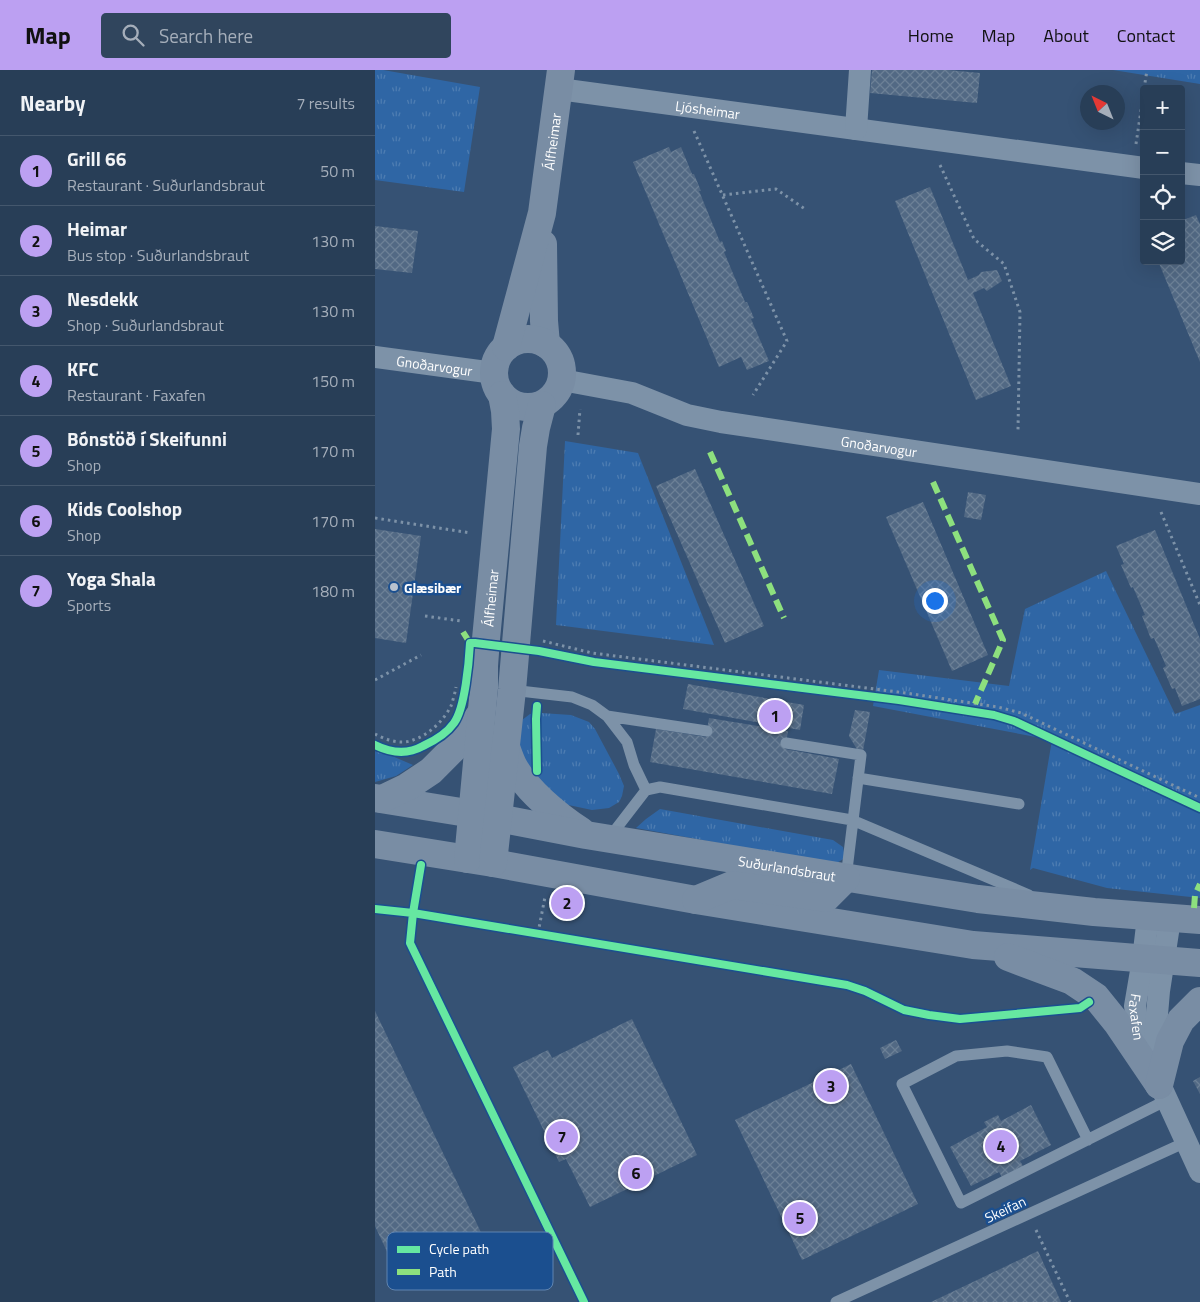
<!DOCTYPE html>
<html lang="en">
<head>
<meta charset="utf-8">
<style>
  :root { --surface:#283e57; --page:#30455d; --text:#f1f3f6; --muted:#a5aeba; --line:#44576d; --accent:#bca0f2 }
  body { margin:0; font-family:"Titillium Web",sans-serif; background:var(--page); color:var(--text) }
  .controls { position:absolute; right:15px; top:15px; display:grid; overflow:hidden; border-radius:5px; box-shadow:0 5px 20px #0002 }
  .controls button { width:45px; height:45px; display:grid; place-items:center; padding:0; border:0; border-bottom:1px solid var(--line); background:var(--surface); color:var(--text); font:25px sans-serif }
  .compass { position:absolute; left:705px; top:15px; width:45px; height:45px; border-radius:50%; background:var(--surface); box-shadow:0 5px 20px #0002; rotate:317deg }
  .you { position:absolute; left:559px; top:530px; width:18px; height:18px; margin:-12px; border:4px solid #fff; border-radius:50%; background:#1a73e8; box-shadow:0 0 0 8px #1a73e833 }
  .badge { display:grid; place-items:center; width:32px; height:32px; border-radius:50%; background:var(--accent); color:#111; font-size:16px; font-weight:700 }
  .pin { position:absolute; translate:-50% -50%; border:2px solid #fff; box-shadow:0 1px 5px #0006 }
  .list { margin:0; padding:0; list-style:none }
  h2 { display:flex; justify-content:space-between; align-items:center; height:65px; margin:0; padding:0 20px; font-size:21px }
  h2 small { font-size:16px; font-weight:400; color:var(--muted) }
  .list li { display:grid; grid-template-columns:32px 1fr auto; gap:15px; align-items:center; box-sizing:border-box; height:70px; padding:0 20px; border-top:1px solid var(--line) }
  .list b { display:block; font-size:19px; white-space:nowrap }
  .list p { margin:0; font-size:16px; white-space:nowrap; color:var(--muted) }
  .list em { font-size:16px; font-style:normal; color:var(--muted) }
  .icon { flex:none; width:28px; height:28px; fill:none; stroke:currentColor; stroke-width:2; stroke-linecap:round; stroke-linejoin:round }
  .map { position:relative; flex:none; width:825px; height:1232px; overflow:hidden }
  header { display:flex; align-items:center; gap:30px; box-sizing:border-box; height:70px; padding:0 25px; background:var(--accent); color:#111 }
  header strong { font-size:24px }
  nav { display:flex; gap:28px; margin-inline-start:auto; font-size:18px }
  .search { width:350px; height:45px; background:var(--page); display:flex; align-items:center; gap:12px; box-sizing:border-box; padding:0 18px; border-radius:5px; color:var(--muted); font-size:19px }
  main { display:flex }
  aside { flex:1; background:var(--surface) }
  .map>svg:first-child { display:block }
  .grass { fill:url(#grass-tufts) }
  .building { fill:url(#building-cross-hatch) }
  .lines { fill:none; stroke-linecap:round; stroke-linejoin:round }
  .path { stroke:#7d92a8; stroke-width:3; stroke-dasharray:2.5 4; stroke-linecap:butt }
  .lane { stroke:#7d92a8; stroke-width:11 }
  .street { stroke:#7d92a8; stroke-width:22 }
  .secondary { stroke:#798da4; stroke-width:28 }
  .quiet { stroke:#8de07e; stroke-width:6; stroke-dasharray:12 6; stroke-linecap:butt }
  .cycleway-casing { stroke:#1b4f8f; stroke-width:11 }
  .cycleway { stroke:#66e7a1; stroke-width:8 }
  .poi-dot { fill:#b9c2ce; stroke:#1b4f8f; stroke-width:2 }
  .labels { text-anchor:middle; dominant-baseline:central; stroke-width:5; stroke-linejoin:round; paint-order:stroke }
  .street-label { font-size:14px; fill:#fff; stroke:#1b4f8f }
  .poi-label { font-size:14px; font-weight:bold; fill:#fff; stroke:#1b4f8f; text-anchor:start }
  .key { fill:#1b4f8f; stroke:#5f84b1; stroke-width:1 }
  .key-label { font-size:14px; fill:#fff }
</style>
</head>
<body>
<header>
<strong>Map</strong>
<div class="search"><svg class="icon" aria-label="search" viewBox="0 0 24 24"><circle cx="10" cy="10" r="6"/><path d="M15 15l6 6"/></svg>Search here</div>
<nav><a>Home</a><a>Map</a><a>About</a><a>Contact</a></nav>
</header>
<main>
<aside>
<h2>Nearby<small>7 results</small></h2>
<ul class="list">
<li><span class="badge">1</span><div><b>Grill 66</b><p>Restaurant · Suðurlandsbraut</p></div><em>50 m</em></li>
<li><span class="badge">2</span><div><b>Heimar</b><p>Bus stop · Suðurlandsbraut</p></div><em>130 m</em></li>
<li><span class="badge">3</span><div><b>Nesdekk</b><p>Shop · Suðurlandsbraut</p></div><em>130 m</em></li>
<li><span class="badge">4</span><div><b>KFC</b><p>Restaurant · Faxafen</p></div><em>150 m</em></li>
<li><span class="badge">5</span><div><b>Bónstöð í Skeifunni</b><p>Shop</p></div><em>170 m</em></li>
<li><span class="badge">6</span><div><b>Kids Coolshop</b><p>Shop</p></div><em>170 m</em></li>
<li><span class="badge">7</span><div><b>Yoga Shala</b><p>Sports</p></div><em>180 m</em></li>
</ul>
</aside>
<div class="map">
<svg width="825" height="1232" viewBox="0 0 825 1232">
  <defs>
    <pattern id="grass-tufts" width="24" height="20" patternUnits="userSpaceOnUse" patternTransform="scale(1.25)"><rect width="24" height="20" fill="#2f66a5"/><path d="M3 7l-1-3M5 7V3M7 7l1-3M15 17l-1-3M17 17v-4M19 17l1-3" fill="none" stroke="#4e7db2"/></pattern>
    <pattern id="building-cross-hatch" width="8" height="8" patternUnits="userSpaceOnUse" patternTransform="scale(1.25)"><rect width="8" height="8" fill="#526984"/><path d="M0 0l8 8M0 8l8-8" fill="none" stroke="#6c8096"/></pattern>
  </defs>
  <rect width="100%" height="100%" fill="#365274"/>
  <path class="grass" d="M0 0H8L105 17 89 122 0 110Z
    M738 0H825V14Z
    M190 371 263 383 339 575 181 555Z
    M731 501 800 644 825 635V828L732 818 658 798 655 800 677 670 498 636 504 600 634 616 650 539Z
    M166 643 196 645 214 652 220 659 244 704 249 716 247 726 244 732 234 738 217 740 184 733 147 696 141 662 147 650 155 644Z
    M0 681 17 686 38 695 21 706 0 712Z
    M285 739 458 770 468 777 470 788 460 794 261 758 271 749Z"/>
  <path class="building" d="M497 0H573L605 3 602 33 495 23Z
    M294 77 296 82 306 77 317 104H319L326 121H324L345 172 347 171 351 181 349 182 370 232H372L379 248 376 249 394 291 372 300 366 287 344 297 258 92Z
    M555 117 593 210 604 205 606 202 622 200 627 211 612 221 609 218 598 223 636 316 601 330 520 131Z
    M821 145 825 154V292L783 191H806V151Z
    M0 156 43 161 37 203 0 199Z
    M320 399 389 556 350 573 281 416Z
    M593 422 611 425 606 450 589 447Z
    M548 432 613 585 577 601 511 447Z
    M0 459 46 466 31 573 0 568Z
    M780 460 825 569V629L807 636 800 618 797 619 788 598 791 596 779 568 776 569 767 546 770 545 758 517 756 518 746 495 749 494 741 476Z
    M313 614 429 635 425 660 308 639Z
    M480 640 495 642 488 681H483L474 666Z
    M334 648 413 661 410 679 464 689 457 724 275 692 281 659 331 667Z
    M0 941 113 1177 29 1218 0 1156Z
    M257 949 322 1085 215 1137 191 1089 184 1092 138 997 173 980 177 988Z
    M521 970 527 981 510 989 505 978Z
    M476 994 543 1134 427 1190 360 1050Z
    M825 1007V1024L818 1011Z
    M656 1035 676 1075 645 1091 648 1096 627 1107 624 1102 596 1116 575 1077 612 1057 609 1052 623 1045 626 1051Z
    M663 1181 686 1232H556L577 1222Z"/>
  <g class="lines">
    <path class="path" d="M769 19 772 0
      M319 61 412 271 378 325
      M761 74 769 20
      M565 95 599 169 629 194 645 242 643 360
      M348 125 401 119 430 139
      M203 365 205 339
      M786 442 825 535
      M0 448 96 463
      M50 546 86 551
      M168 571 217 583 531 623 623 637 646 643 825 728
      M0 610 46 585
      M0 664C11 670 26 675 38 670 54 665 69 650 76 636 78 630 80 623 81 617
      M163 863 170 827
      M661 1160 695 1232"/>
    <path class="lane" d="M136 620 197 627 217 635 232 646 252 672 259 695 271 720
      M232 646 332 661
      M411 673 486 685 471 808
      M483 708 644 734
      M234 768 271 720 285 717 477 750 654 825
      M713 1070 672 987 632 981 581 986 527 1014 586 1133 792 1030
      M461 1232 811 1072"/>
    <g class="street">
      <path id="s1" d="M184 19 769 98"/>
      <path d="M481 59 485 0"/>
      <path d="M806 103 825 105"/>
      <path id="s2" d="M0 287 119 303"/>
      <path id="s3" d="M187 310 257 323 312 345 346 352 825 424"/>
      <path id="s4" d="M773 847 768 889 760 936 765 971 825 1102"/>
      <path d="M783 999 780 968 784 921 795 849"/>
    </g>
    <g class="secondary">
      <path d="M168 174 169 251 171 274"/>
      <circle cx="153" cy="303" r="34"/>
      <path id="s5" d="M131 277 167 143 186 0"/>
      <path d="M131 677C133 683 135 689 138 695 151 720 183 746 206 761"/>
      <path id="s6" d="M0 728 123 748 211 765 603 829 719 842 825 850"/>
      <path d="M7 729 32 717 56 701 89 668 106 643"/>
      <path d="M0 774 118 793 321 830 598 875 825 893"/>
      <path id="s7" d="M93 789 109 618V596L111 569 131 359 130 341 127 325"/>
      <path d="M118 793 137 620 158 376 161 358 167 335"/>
      <path d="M321 830 357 815 451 828 471 808"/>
      <path d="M633 887 697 911 721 927 742 953 784 1015"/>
      <path d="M784 1015 795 971 806 950 825 931"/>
    </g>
    <path class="quiet" d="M335 382 409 548
      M558 412 628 570 600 634
      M88 562 95 573
      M819 838 820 825 825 814"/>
    <g class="cycleway-casing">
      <path id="cycleway" d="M162 636 161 649 162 701
        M0 675C16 683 32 685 48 676 59 671 72 663 79 653 90 638 94 592 95 573H100L164 581 219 592 524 630 619 645 639 651 825 738
        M46 795 38 843 35 873 209 1232
        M0 839 38 843 472 915 490 921 529 940 554 945 585 949 705 938 714 932"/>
    </g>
    <use href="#cycleway" class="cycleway"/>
  </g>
  <circle class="poi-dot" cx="19" cy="517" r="5"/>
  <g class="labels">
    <g class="street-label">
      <text stroke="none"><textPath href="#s1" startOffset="150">Ljósheimar</textPath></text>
      <text stroke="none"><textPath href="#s5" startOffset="211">Álfheimar</textPath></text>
      <text stroke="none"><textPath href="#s2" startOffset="60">Gnoðarvogur</textPath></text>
      <text stroke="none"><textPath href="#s3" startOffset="325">Gnoðarvogur</textPath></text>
      <text stroke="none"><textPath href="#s7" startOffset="262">Álfheimar</textPath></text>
      <text stroke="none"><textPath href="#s6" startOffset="418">Suðurlandsbraut</textPath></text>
      <text stroke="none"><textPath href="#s4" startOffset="101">Faxafen</textPath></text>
      <text transform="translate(630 1139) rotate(-25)">Skeifan</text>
    </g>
    <g class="poi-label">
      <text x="29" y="517">Glæsibær</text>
    </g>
  </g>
  <rect x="12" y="1162" width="166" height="58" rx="8" class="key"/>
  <rect x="22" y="1176" width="23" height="7" fill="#66e7a1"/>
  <rect x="22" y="1199" width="23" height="6" fill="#8de07e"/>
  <g class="key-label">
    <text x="54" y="1184">Cycle path</text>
    <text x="54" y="1207">Path</text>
  </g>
</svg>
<div class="controls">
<button>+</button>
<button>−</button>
<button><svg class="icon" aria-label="locate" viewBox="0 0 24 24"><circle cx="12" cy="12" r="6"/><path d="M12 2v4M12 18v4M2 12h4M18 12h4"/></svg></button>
<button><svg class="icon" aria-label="layers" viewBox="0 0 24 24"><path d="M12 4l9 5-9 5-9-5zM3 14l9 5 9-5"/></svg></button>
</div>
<svg class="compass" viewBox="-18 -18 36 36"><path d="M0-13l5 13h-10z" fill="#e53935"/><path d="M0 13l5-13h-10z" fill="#a5aeba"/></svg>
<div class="you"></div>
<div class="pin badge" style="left:400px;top:646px">1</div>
<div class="pin badge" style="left:192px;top:833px">2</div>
<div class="pin badge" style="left:456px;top:1016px">3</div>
<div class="pin badge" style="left:626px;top:1076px">4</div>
<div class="pin badge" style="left:425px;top:1148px">5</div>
<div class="pin badge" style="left:261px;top:1103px">6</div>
<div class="pin badge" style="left:187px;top:1067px">7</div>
</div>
</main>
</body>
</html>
